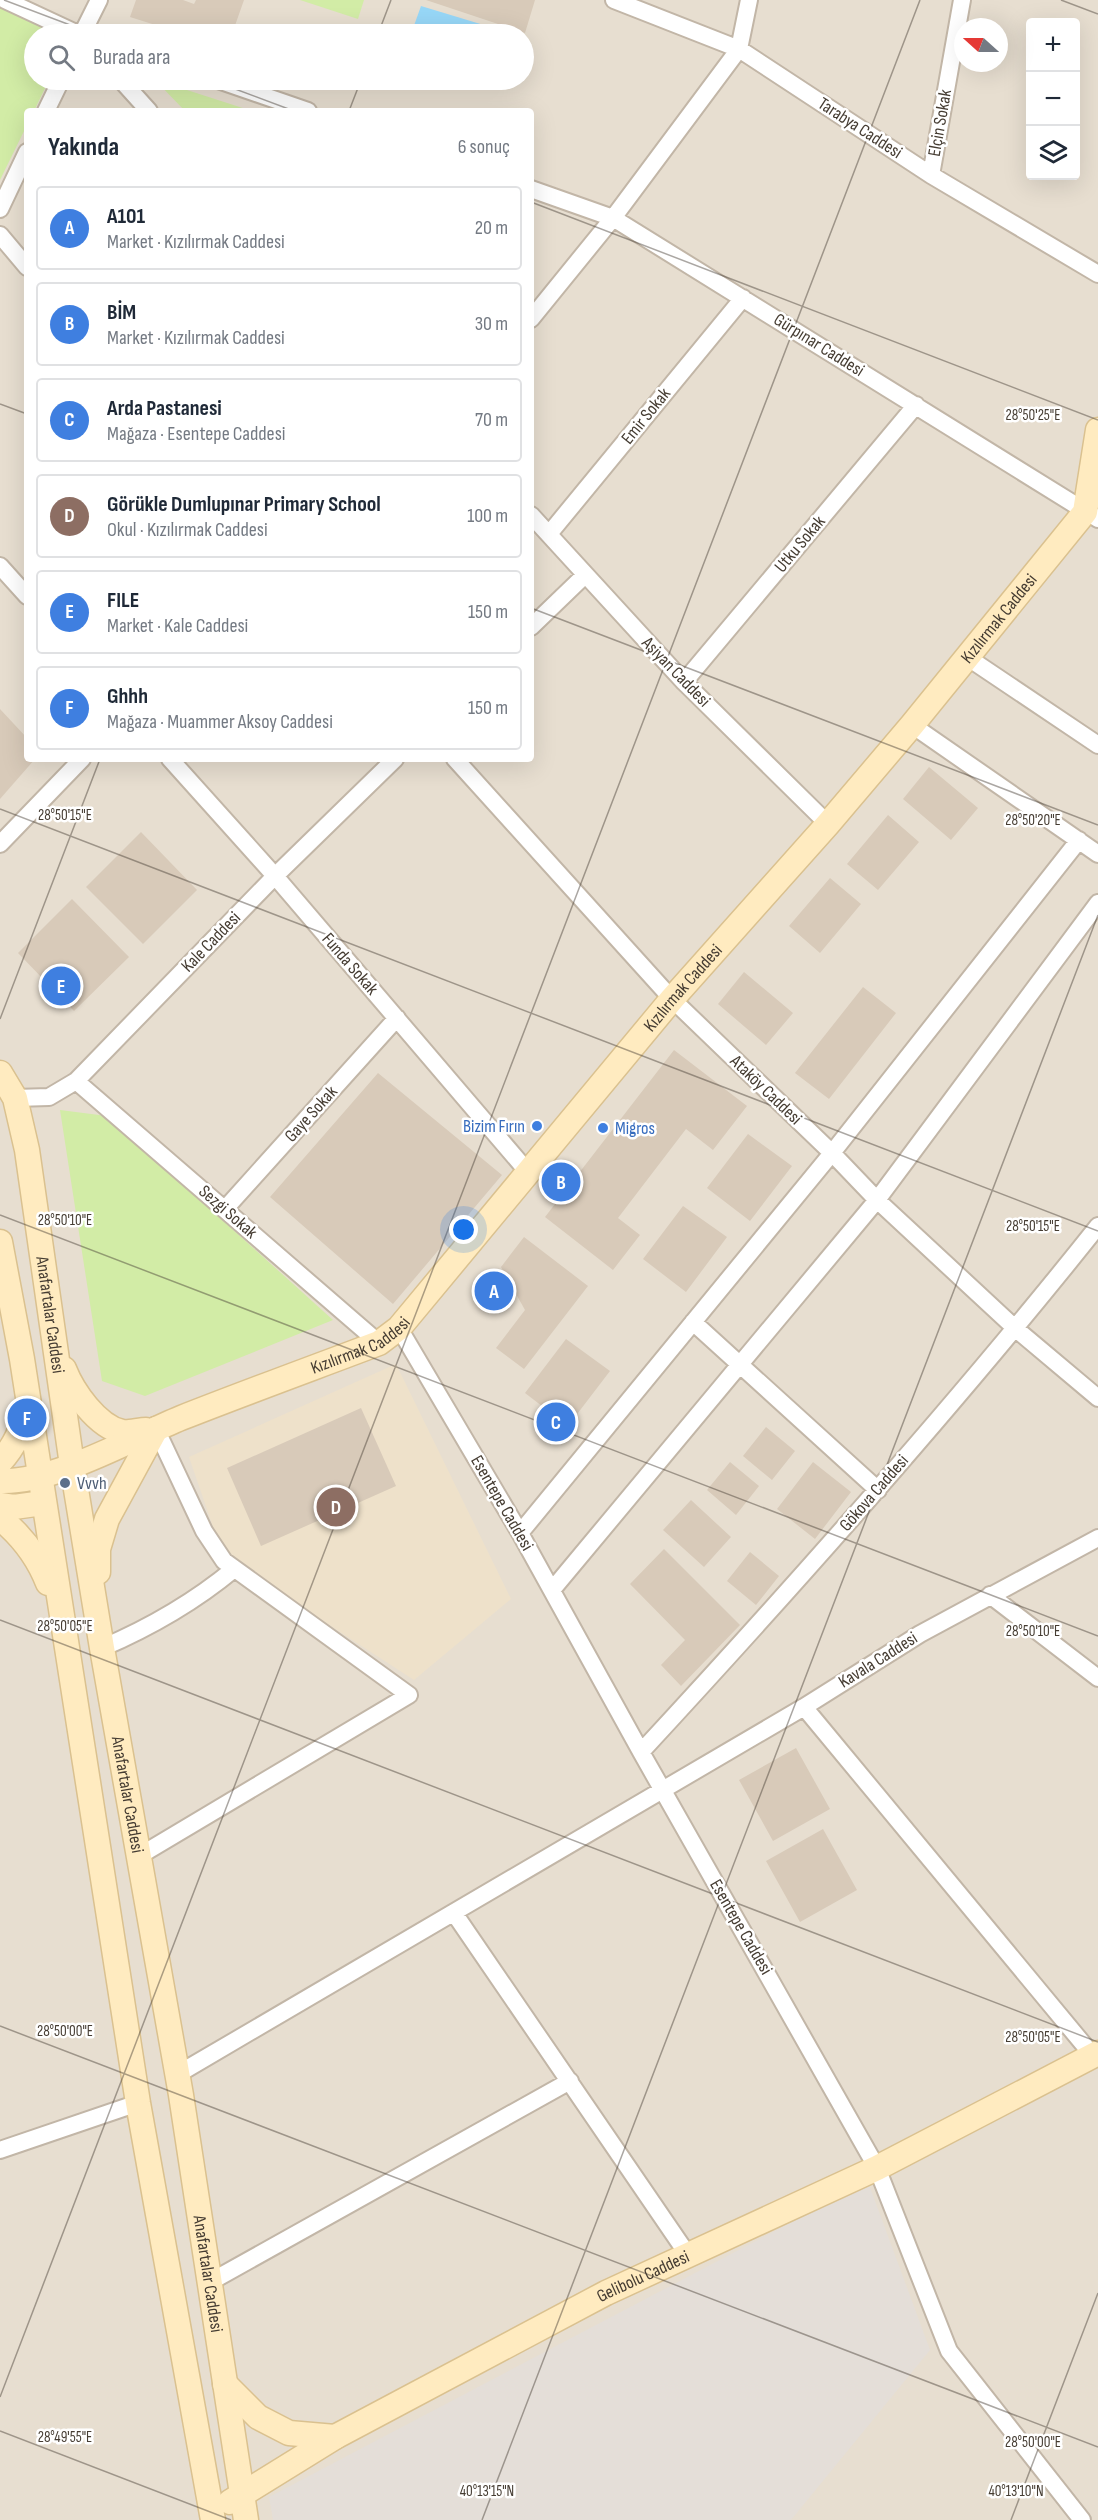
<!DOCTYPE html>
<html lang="tr">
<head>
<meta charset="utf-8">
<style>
  :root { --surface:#fff; --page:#f6f6f7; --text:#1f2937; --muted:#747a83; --line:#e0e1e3; --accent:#0f766e }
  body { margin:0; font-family:"Sofia Sans Condensed",sans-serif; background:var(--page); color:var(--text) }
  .controls { position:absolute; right:18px; top:18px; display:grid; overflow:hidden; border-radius:6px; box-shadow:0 6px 24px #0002 }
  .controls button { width:54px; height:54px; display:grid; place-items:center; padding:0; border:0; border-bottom:2px solid var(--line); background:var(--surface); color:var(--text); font:30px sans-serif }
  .compass { position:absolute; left:954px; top:18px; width:54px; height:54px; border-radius:50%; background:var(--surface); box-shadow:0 6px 24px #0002; rotate:291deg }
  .you { position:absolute; left:464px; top:1230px; width:21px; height:21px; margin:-15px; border:4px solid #fff; border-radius:50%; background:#1a73e8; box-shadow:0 0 0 9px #1a73e833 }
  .badge { display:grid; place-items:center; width:39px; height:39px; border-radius:50%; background:var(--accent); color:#fff; font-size:20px; font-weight:700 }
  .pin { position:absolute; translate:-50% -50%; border:3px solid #fff; box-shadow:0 2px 6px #0006 }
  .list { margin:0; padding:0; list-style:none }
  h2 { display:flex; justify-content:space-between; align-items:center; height:78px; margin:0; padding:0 24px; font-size:26px }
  h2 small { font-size:20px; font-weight:400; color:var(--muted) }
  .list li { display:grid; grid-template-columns:39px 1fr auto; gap:18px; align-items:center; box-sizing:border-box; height:84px; margin:0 12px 12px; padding:0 12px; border:2px solid var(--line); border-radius:6px }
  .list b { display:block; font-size:22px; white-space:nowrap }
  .list p { margin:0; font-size:20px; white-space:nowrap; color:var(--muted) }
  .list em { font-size:20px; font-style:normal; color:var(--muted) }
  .icon { flex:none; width:33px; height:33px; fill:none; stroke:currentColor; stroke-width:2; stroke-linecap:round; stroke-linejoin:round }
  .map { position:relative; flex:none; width:1098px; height:2520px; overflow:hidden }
  .search { position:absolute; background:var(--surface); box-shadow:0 6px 24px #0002; left:24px; top:24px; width:510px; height:66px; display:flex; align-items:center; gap:15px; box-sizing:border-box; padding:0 21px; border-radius:33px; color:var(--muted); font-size:22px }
  .panel { position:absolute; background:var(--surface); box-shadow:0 6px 24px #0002; left:24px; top:108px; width:510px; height:654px; border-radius:6px }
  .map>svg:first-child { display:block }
  .residential { fill:#e7ded0; fill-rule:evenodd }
  .industrial { fill:#e4ded8 }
  .education { fill:#eee1ca }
  .green { fill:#d2eca6 }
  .water { fill:#97d7f7 }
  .building { fill:#d8cab9 }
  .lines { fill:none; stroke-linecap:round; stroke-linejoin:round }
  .street-casing { stroke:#c2b6a7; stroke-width:20 }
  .secondary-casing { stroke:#dac18f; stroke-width:27 }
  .street { stroke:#fff; stroke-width:16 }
  .secondary { stroke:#ffebc0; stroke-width:24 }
  .ticks { fill:none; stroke:#453c32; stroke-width:1.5; stroke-opacity:0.45 }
  .shop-dot { fill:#3f7fe0; stroke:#fff; stroke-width:2 }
  .service-dot { fill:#5c6f8a; stroke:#fff; stroke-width:2 }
  .labels { text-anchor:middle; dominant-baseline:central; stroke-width:5; stroke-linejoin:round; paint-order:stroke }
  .street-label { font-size:18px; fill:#453c32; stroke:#fff }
  .shop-label { font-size:18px; fill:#366cbe; stroke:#fff; text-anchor:end }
  .service-label { font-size:18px; fill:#4e5e75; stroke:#fff; text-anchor:start }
  .ticks-label { font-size:15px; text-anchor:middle; fill:#453c32; stroke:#fff; stroke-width:5; stroke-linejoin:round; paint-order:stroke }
</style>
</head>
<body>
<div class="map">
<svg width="1098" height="2520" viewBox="0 0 1098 2520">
  <rect width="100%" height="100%" fill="#f3ece2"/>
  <path class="residential" d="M0 0H1098V2520H0ZM1030 22H1076V176H1030ZM963 27H999V63H963ZM34 34H524V80H34ZM27 111H531V759H27Z"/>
  <path class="industrial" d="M868 2182 930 2350 791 2520H273L269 2497Z"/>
  <path class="education" d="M396 1364 511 1599 414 1680 223 1556 189 1457Z"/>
  <path class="green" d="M300 0H364L358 19Z
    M0 5 58 34H34V80H49L34 111H27V125L0 180Z
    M155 80H156L252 111H185Z
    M60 1110 107 1116 333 1320 145 1396 102 1381Z"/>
  <path class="water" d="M421 6 487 26 485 34H411Z"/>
  <path class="building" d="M136 0H183L194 4 196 0H244L232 34H184L130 17Z
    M426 0H535L525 33Z
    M0 709 27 738V759H35L0 799Z
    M929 767 978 808 951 840 903 799Z
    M888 815 919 842 878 890 847 864Z
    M141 832 197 890 143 944 86 887Z
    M830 878 861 904 820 953 789 926Z
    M72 899 129 957 74 1011 18 953Z
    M744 972 793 1013 766 1045 718 1004Z
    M863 987 896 1013 829 1099 795 1073Z
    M674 1050 747 1106 713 1150 686 1129 618 1218 640 1235 613 1270 545 1217Z
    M378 1073 502 1175 393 1304 270 1197Z
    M748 1134 792 1166 750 1221 707 1188Z
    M683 1206 727 1237 686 1292 643 1259Z
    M524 1237 588 1286 524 1369 496 1348 525 1310 501 1267Z
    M566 1339 610 1371 568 1426 525 1393Z
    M361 1408 396 1486 261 1546 227 1468Z
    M766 1427 795 1451 772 1480 743 1456Z
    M730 1462 759 1486 736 1515 707 1490Z
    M813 1462 851 1492 815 1539 777 1509Z
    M691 1500 731 1537 704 1567 663 1530Z
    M664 1549 740 1625 681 1686 661 1665 685 1640 630 1584Z
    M750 1552 779 1576 756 1605 727 1581Z
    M796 1748 830 1809 773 1841 739 1780Z
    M823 1829 857 1890 800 1922 766 1861Z"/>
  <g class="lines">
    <g class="street-casing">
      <path id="street" d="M5 0 78 34
        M614 0 739 49 931 175 1098 274
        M82 34 99 0
        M121 80 149 111
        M218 80 308 111
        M46 111 61 80
        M931 175 962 0
        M531 189 613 218 1098 519
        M0 209 27 152
        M0 235 27 267
        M531 319 613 218 739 49 749 0
        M531 515 684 682 828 824
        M549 534 743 298
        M0 566 27 596
        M531 627 585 575
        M967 657 1098 745
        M684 682 916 405
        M912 725 1098 854
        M170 759 275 876 527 1171
        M455 759 672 999 832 1153 877 1200 1016 1329 1098 1398
        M0 844 82 759
        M76 1081 379 1343
        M15 1098 49 1097 76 1081 275 876 395 759
        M225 1209 397 1018
        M693 1322 878 1490
        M399 1328 520 1533 641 1752 877 2168 949 2351 1082 2520
        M520 1533 832 1153 1079 840
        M552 1590 877 1200 1098 903
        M990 1595 1098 1678
        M102 1648C151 1627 193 1603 234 1569
        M804 1707 1094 2057
        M641 1752C799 1581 953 1408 1098 1226
        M139 1856 409 1695 224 1561 204 1531 156 1429
        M454 1913 688 2255
        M178 2074 804 1707 920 1634 1098 1538
        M0 2150 138 2103
        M210 2282 570 2081"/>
    </g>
    <g class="secondary-casing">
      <g id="secondary">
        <path id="s1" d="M0 1073 15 1098 27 1150 72 1465 102 1648 181 2095 246 2520"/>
        <path d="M0 1242 22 1359 138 2103 213 2520"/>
        <path d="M64 1369C73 1392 97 1426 122 1432 129 1433 139 1430 146 1430"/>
        <path d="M0 1462C15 1446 22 1429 27 1408"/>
        <path id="s2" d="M0 1481C55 1483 130 1439 181 1418 247 1392 313 1368 379 1343L399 1328 672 999 828 824 912 725 1085 512 1098 430"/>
        <path d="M0 1505 14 1507 43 1503"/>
        <path d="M0 1518C22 1536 38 1557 48 1583"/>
        <path d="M98 1572V1549L107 1519 156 1429"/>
        <path d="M225 2384 258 2417 289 2433 335 2437"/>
        <path id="s3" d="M230 2502 335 2437 606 2293 877 2168 1098 2053"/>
      </g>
    </g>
    <use href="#street" class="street"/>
    <use href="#secondary" class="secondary"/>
  </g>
  <path class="ticks" d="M4 0 94 34M1061 0 1098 14M378 34 391 0M211 80 294 111M349 111 361 80M531 202 1098 420M0 404 27 414M531 608 1098 825M0 809 1098 1231M0 1019 100 759M0 1215 1098 1636M0 1620 1098 2042M0 2026 1098 2447M0 2397 920 0M0 2431 231 2520M482 2520 1098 915M1011 2520 1098 2293"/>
  <g class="shop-dot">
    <circle cx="537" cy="1126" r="6"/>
    <circle cx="603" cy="1128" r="6"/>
  </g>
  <circle class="service-dot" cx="65" cy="1483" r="6"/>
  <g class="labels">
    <g class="street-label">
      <text transform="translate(940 123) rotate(-80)">Elçin Sokak</text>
      <text transform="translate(860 128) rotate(33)">Tarabya Caddesi</text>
      <text transform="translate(819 345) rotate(32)">Gürpınar Caddesi</text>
      <text transform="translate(646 416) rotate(-51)">Emir Sokak</text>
      <text transform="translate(800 544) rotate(-50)">Utku Sokak</text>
      <text stroke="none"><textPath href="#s2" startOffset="1359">Kızılırmak Caddesi</textPath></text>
      <text transform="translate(676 672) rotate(46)">Aşiyan Caddesi</text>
      <text transform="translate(211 942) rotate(-46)">Kale Caddesi</text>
      <text transform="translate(350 964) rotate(49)">Funda Sokak</text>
      <text stroke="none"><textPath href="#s2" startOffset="873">Kızılırmak Caddesi</textPath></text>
      <text transform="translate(766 1090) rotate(44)">Ataköy Caddesi</text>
      <text transform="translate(311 1114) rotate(-48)">Gaye Sokak</text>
      <text transform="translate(228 1212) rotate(41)">Sezgi Sokak</text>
      <text stroke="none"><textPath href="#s1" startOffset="249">Anafartalar Caddesi</textPath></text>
      <text stroke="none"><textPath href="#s2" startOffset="387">Kızılırmak Caddesi</textPath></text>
      <text transform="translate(874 1493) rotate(-49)">Gökova Caddesi</text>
      <text transform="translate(502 1503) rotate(60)">Esentepe Caddesi</text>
      <text transform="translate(878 1660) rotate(-32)">Kavala Caddesi</text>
      <text stroke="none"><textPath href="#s1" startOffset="735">Anafartalar Caddesi</textPath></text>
      <text transform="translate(741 1927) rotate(60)">Esentepe Caddesi</text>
      <text stroke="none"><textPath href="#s1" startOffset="1221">Anafartalar Caddesi</textPath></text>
      <text stroke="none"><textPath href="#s3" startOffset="471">Gelibolu Caddesi</textPath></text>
    </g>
    <g class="shop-label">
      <text x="525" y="1126">Bizim Fırın</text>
      <text x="615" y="1128" text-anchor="start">Migros</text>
    </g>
    <g class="service-label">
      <text x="77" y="1483">Vvvh</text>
    </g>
  </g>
  <g class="ticks-label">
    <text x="1033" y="420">28°50'25"E</text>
    <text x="65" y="820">28°50'15"E</text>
    <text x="1033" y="825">28°50'20"E</text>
    <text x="65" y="1225">28°50'10"E</text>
    <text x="1033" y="1231">28°50'15"E</text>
    <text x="65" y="1631">28°50'05"E</text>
    <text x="1033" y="1636">28°50'10"E</text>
    <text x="65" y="2036">28°50'00"E</text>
    <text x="1033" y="2042">28°50'05"E</text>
    <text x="65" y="2442">28°49'55"E</text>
    <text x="1033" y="2447">28°50'00"E</text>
    <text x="487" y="2496">40°13'15"N</text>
    <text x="1016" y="2496">40°13'10"N</text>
  </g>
</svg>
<div class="controls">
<button>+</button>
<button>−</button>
<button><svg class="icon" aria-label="layers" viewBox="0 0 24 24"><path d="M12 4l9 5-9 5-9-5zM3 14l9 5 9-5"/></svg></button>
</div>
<svg class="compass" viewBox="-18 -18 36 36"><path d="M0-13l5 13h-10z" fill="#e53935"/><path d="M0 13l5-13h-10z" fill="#747a83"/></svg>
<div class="you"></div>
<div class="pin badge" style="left:494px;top:1291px;background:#3f7fe0">A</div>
<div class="pin badge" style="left:561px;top:1182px;background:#3f7fe0">B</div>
<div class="pin badge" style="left:556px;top:1422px;background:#3f7fe0">C</div>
<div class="pin badge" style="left:336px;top:1507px;background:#8d6e63">D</div>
<div class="pin badge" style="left:61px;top:986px;background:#3f7fe0">E</div>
<div class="pin badge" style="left:27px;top:1418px;background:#3f7fe0">F</div>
<div class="search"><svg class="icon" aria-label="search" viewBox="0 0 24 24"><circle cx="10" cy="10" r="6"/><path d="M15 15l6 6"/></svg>Burada ara</div>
<section class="panel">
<h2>Yakında<small>6 sonuç</small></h2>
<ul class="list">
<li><span class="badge" style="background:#3f7fe0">A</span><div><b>A101</b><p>Market · Kızılırmak Caddesi</p></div><em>20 m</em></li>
<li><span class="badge" style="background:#3f7fe0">B</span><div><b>BİM</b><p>Market · Kızılırmak Caddesi</p></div><em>30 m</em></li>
<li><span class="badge" style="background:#3f7fe0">C</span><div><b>Arda Pastanesi</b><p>Mağaza · Esentepe Caddesi</p></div><em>70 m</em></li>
<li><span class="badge" style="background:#8d6e63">D</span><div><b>Görükle Dumlupınar Primary School</b><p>Okul · Kızılırmak Caddesi</p></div><em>100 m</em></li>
<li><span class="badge" style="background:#3f7fe0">E</span><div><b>FILE</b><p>Market · Kale Caddesi</p></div><em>150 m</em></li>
<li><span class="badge" style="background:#3f7fe0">F</span><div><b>Ghhh</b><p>Mağaza · Muammer Aksoy Caddesi</p></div><em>150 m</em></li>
</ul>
</section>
</div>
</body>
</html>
